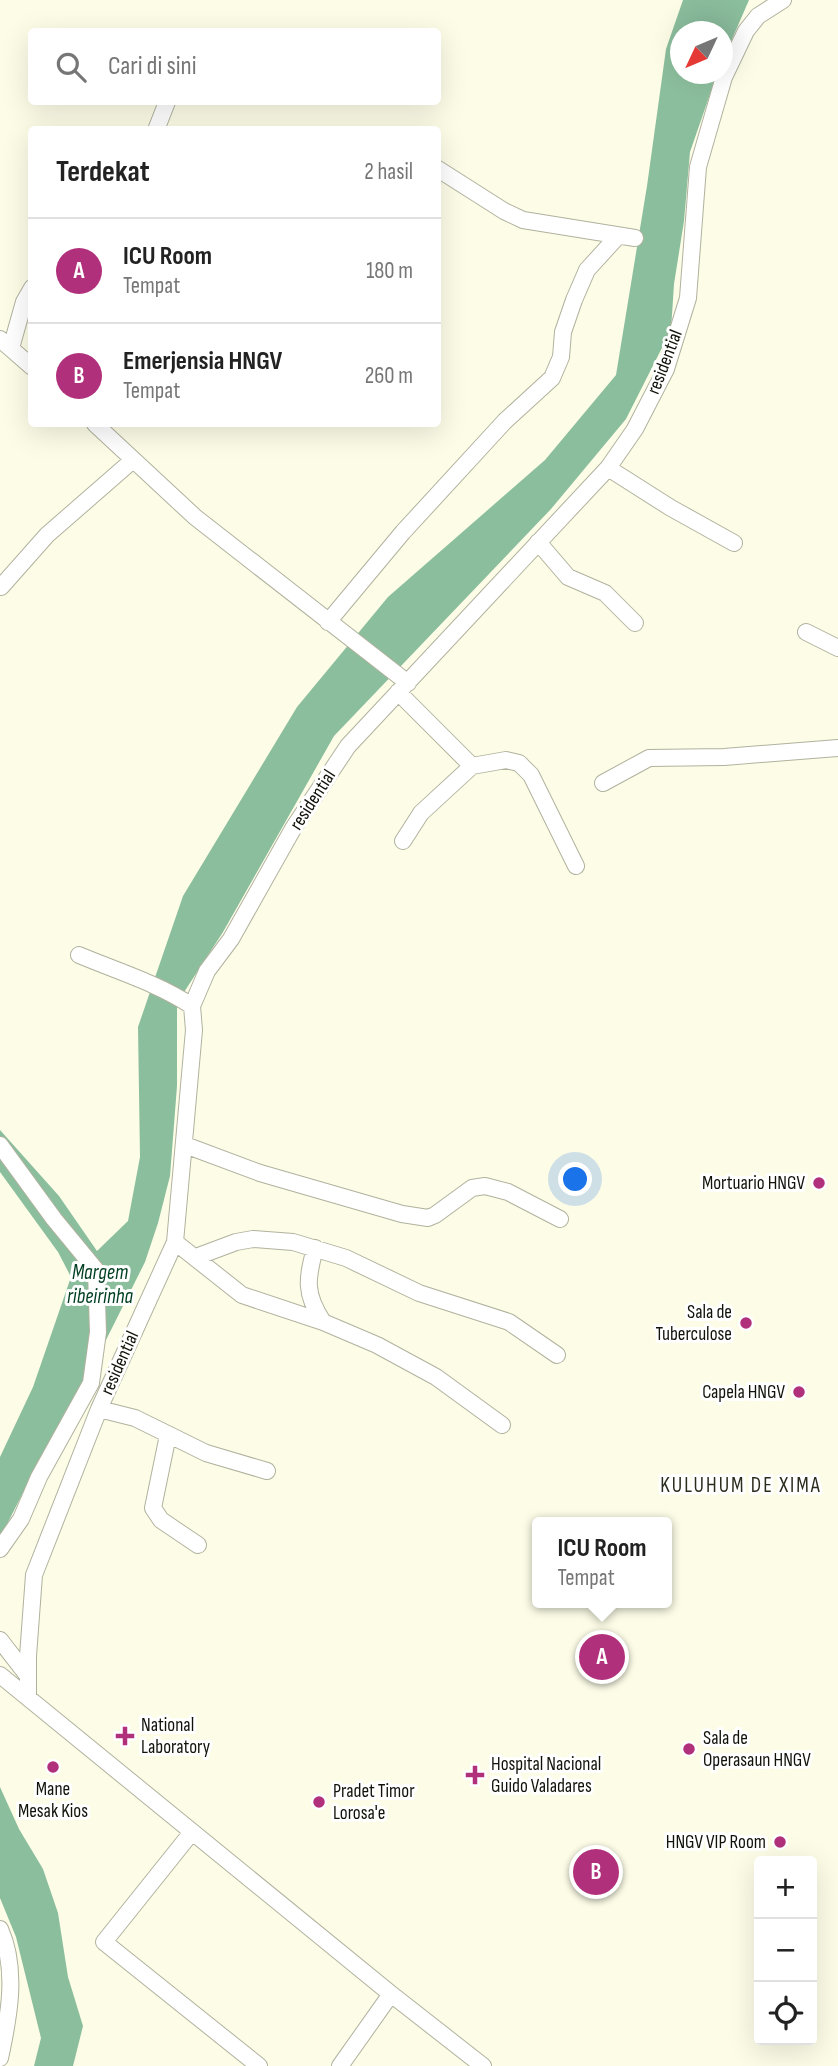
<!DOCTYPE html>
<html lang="id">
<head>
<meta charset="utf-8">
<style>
  :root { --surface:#fff; --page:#f2f2f2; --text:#222; --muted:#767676; --line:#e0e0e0; --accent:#b1307b }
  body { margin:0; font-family:"Sofia Sans Condensed",sans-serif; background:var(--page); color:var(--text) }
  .controls { position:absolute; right:21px; bottom:21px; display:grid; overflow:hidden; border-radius:7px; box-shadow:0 7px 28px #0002 }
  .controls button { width:63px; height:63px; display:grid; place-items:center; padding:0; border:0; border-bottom:2px solid var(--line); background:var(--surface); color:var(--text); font:35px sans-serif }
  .compass { position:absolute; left:670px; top:21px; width:63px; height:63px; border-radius:50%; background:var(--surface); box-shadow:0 7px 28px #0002; rotate:226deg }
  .you { position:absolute; left:576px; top:1180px; width:24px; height:24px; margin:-18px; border:5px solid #fff; border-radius:50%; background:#1a73e8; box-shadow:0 0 0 10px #1a73e833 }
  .badge { display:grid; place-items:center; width:46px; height:46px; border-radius:50%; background:var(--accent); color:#fff; font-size:23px; font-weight:700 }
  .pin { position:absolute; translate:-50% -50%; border:4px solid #fff; box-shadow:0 2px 7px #0006 }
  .popup { position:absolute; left:532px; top:1517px; width:140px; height:91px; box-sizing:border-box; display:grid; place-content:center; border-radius:7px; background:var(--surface); filter:drop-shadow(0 2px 5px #0005); font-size:23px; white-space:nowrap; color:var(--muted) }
  .popup b { font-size:26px; color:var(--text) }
  .popup::after { content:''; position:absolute; left:50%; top:100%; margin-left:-14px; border:14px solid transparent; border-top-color:var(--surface) }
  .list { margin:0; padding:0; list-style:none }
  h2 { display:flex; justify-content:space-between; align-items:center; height:91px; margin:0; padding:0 28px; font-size:30px }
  h2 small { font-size:23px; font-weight:400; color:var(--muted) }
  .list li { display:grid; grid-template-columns:46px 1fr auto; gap:21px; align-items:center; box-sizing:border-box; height:105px; padding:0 28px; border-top:2px solid var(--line) }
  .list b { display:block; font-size:26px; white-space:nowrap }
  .list p { margin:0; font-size:23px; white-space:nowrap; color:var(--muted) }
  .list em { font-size:23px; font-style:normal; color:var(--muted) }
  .icon { flex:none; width:38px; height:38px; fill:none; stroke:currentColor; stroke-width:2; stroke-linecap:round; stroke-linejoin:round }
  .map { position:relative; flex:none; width:838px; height:2066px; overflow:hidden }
  .search { position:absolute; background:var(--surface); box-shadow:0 7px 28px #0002; left:28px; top:28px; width:413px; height:77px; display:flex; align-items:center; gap:18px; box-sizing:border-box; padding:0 24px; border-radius:7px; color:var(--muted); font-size:26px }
  .panel { position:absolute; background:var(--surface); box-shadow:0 7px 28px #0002; left:28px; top:126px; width:413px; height:301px; border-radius:7px }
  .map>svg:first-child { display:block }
  .water { fill:#8bbe9d }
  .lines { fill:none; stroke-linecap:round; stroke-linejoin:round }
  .street-casing { stroke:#b1b29e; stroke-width:18 }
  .street { stroke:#fff; stroke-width:16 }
  .poi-dot { fill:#b1307b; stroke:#fff; stroke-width:2.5 }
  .labels { text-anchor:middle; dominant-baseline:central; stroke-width:6; stroke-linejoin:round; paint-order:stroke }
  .street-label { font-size:19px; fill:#12120b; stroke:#fff }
  .poi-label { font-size:19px; fill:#12120b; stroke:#fff; text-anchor:end }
  .water-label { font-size:21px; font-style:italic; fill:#003f21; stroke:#fff }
  .neighbourhood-label { font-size:21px; letter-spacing:2px; fill:#2c2c1c; stroke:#fff }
</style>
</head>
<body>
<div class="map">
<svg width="838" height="2066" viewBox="0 0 838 2066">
  <rect width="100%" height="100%" fill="#fcfce7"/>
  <path class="water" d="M683 0H749L723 60 722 32H680V74H717L690 152 684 221 674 284 671 330 626 419 551 509 334 736 223 932 177 1003V1086L170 1176 158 1223 145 1262 110 1332 72 1407 34 1471 0 1538V1457L33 1387 71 1277 58 1252 0 1172V1130L59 1196 97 1251 128 1221 140 1157 138 1027 183 896 297 707 388 597 545 460 616 375 647 186 666 49Z
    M0 1787 19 1829 43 1869 58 1913 68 1977 83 2026 73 2066H34L41 2038 16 1937 0 1898Z"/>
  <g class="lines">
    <g class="street-casing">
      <path id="street" d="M156 130 167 102
        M438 169 504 211 523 220 635 238
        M0 339 32 367
        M11 348 24 302 32 288
        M95 424 195 517 408 683
        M608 468 671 508 734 543
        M538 542 568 577 605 593 635 623
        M1 587 47 535 133 460
        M328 622 403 532 505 421 552 378 561 357 563 332 574 300 587 270 618 236
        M806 632 838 648
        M398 692 472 766
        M603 783 649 758 724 757 838 748
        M403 841 421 813 472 766 506 760 519 763 531 775 576 866
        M79 955C117 971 157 983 192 1006
        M0 1145 54 1219 96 1270 98 1332 91 1383 39 1477 21 1519 0 1549
        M185 1145 260 1173 402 1214 428 1218 435 1215 472 1188 485 1186 508 1192 560 1219
        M175 1242 242 1295 323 1322 377 1345 436 1377 502 1425
        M315 1248C307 1279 304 1293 323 1322
        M196 1257 236 1242 253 1239 293 1242 346 1258 419 1293 509 1322 557 1355
        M99 1409 135 1418 206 1453 267 1471
        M168 1435 153 1508 161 1520 198 1545
        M0 1640 28 1676
        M0 1675 391 1994 483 2066
        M28 1696V1656L34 1575 99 1409 175 1242 194 1030 192 1006 207 971 231 939 294 827 348 746 608 468 635 429 666 369 688 298 698 167 724 77 746 31 758 16 783 0
        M192 1832 104 1942 259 2066
        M0 1929C18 1969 9 2017 0 2058
        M340 2066 391 1994"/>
    </g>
    <use href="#street" class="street"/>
  </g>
  <g class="poi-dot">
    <circle cx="819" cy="1183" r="7"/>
    <circle cx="746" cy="1323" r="7"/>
    <circle cx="799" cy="1392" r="7"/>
    <path d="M121.5 1725.5h7v7h7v7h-7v7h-7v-7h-7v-7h7z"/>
    <circle cx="689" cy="1749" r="7"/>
    <circle cx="53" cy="1767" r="7"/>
    <path d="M471.5 1764.5h7v7h7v7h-7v7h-7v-7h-7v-7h7z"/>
    <circle cx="319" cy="1802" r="7"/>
    <circle cx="780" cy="1842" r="7"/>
  </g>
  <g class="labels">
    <g class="street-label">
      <text transform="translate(665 362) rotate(-69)">residential</text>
      <text transform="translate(313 800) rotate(-57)">residential</text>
      <text transform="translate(120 1363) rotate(-66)">residential</text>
    </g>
    <g class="poi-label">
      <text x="805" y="1183">Mortuario HNGV</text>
      <text x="732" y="1312">Sala de<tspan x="732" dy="22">Tuberculose</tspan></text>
      <text x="785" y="1392">Capela HNGV</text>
      <text x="141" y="1725" text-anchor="start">National<tspan x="141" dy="22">Laboratory</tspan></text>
      <text x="703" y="1738" text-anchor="start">Sala de<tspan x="703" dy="22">Operasaun HNGV</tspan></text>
      <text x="491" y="1764" text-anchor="start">Hospital Nacional<tspan x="491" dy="22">Guido Valadares</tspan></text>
      <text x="53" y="1789" text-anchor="middle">Mane<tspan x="53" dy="22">Mesak Kios</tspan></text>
      <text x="333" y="1791" text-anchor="start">Pradet Timor<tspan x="333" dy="22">Lorosa'e</tspan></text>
      <text x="766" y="1842">HNGV VIP Room</text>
    </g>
    <g class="water-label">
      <text x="100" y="1272">Margem<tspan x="100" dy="24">ribeirinha</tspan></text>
    </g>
    <g class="neighbourhood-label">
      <text x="741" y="1485">KULUHUM DE XIMA</text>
    </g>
  </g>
</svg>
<div class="controls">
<button>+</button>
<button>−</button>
<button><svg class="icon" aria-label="locate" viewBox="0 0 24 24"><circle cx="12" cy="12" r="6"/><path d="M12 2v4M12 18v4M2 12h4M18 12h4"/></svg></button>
</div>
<svg class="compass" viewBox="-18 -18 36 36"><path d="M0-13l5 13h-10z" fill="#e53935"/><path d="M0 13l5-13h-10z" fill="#767676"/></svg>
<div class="you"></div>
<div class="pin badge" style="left:602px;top:1657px">A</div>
<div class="popup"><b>ICU Room</b>Tempat</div>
<div class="pin badge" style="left:596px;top:1872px">B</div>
<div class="search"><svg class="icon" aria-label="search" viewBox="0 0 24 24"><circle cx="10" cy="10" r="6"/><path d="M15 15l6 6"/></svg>Cari di sini</div>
<section class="panel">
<h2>Terdekat<small>2 hasil</small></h2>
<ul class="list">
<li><span class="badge">A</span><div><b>ICU Room</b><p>Tempat</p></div><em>180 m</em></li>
<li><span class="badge">B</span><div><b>Emerjensia HNGV</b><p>Tempat</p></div><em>260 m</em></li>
</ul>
</section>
</div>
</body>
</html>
